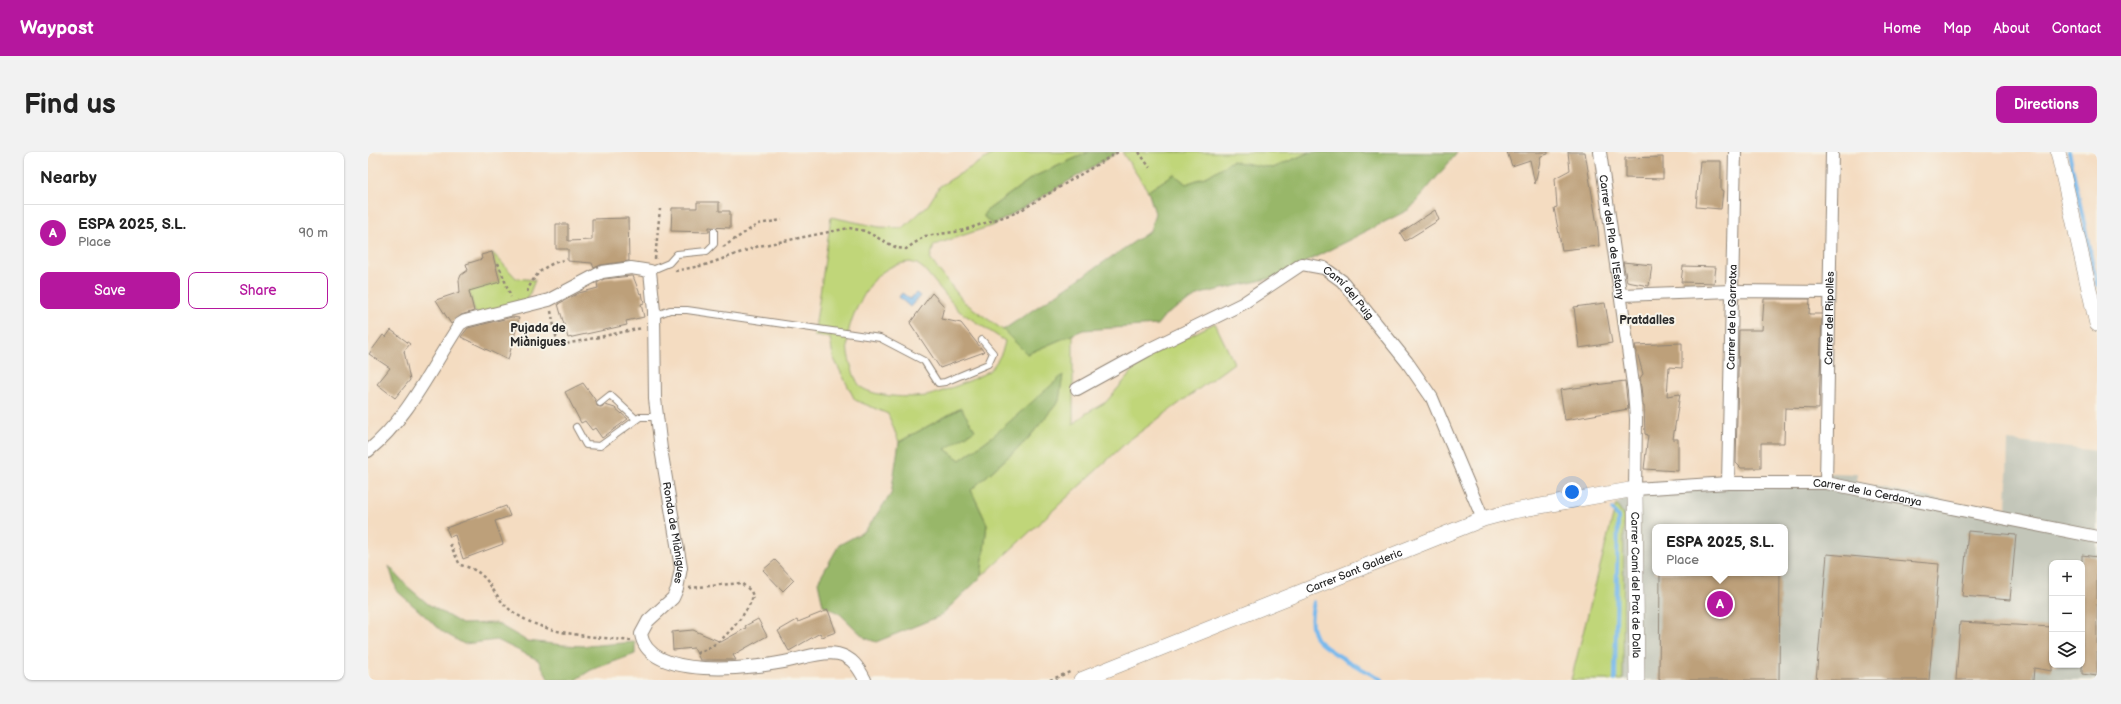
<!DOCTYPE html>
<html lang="en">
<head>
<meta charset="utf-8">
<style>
  :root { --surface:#fff; --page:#f2f2f2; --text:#222; --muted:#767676; --line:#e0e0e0; --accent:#b5179e }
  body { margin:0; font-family:"Balsamiq Sans",sans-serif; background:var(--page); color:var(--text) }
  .controls { position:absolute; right:12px; bottom:12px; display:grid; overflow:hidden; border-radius:8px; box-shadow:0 1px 3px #0004 }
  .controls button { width:36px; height:36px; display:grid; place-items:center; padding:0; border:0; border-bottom:1px solid var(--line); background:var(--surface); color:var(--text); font:20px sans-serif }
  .you { position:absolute; left:1204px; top:340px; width:14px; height:14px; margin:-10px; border:3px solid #fff; border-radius:50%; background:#1a73e8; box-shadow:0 0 0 6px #1a73e833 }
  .badge { display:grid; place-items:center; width:26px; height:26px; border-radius:50%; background:var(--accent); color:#fff; font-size:13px; font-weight:700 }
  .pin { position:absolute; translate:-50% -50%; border:2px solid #fff; box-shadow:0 1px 4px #0006 }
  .popup { position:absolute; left:1284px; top:372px; width:136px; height:52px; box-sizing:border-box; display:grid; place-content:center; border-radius:8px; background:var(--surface); filter:drop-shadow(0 1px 3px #0005); font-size:13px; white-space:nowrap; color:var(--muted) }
  .popup b { font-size:15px; color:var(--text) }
  .popup::after { content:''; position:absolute; left:50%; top:100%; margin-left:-8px; border:8px solid transparent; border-top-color:var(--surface) }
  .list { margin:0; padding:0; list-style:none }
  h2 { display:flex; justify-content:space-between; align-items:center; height:52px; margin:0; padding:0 16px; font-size:17px }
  h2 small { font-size:13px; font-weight:400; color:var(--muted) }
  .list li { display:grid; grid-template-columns:26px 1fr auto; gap:12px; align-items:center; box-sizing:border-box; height:56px; padding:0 16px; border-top:1px solid var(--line) }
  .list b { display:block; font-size:15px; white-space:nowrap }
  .list p { margin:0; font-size:13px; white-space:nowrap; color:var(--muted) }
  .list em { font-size:13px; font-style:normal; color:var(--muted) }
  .actions { display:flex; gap:8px; padding:12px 16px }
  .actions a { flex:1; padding:9px 0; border:1px solid var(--accent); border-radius:8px; text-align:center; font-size:14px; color:var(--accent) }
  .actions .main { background:var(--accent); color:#fff }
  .icon { flex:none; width:22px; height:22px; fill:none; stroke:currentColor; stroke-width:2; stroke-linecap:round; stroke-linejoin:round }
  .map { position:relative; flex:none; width:1729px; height:528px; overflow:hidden; border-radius:8px }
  header { display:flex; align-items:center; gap:24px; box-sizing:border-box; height:56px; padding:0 20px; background:var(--accent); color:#fff }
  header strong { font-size:19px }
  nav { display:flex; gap:22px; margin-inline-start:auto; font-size:14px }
  .intro { display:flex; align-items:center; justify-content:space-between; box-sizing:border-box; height:96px; padding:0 24px }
  h1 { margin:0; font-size:28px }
  .button { padding:10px 18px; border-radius:8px; background:var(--accent); color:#fff; font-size:14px; font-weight:700 }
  main { display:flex; gap:24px; padding:0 24px }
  aside { flex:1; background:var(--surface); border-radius:8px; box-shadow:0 1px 3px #0004 }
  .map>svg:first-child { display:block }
  .industrial { fill:#c3c6b9; fill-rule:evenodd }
  .green { fill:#c0d679; stroke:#768052; fill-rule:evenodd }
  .forest { fill:#98b769; stroke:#62714a }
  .water { fill:#78b9ed; stroke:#52728c }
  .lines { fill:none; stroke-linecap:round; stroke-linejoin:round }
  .stream { stroke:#78b9ed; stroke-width:4 }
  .building { fill:#bda07a }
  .service-casing { stroke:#908476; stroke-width:8 }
  .minor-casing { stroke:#908476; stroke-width:14 }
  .tertiary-casing { stroke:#908476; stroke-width:16 }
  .path { stroke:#908476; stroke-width:2.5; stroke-dasharray:3 3; stroke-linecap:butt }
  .service { stroke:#fff; stroke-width:6 }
  .minor { stroke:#fff; stroke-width:12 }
  .tertiary { stroke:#fff; stroke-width:15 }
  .labels { text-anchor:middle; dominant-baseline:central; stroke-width:4; stroke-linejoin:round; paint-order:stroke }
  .street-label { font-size:11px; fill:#2b2b2b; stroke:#f7f3e8 }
  .neighbourhood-label { font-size:12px; font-weight:bold; fill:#2b2b2b; stroke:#f7f3e8 }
</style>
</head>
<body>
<header>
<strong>Waypost</strong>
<nav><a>Home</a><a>Map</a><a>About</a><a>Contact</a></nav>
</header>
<div class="intro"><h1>Find us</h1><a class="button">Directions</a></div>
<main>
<aside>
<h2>Nearby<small></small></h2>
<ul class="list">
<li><span class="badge">A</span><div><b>ESPA 2025, S.L.</b><p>Place</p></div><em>90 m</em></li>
</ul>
<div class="actions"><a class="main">Save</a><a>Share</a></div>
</aside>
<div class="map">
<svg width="1729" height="528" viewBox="0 0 1729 528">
  <rect width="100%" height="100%" fill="#f7f3e8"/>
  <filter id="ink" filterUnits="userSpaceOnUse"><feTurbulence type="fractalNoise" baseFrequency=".025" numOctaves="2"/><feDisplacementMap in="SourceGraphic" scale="8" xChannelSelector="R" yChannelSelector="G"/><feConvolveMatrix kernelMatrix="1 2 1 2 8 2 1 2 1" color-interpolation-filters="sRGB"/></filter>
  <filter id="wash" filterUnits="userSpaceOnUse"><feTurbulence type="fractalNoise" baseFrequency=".012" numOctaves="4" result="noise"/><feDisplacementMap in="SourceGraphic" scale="16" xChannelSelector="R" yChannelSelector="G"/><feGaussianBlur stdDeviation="0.9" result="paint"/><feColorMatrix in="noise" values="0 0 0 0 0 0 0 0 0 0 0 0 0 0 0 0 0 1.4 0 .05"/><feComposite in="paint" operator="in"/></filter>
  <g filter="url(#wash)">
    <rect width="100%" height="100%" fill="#f4dcc1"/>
    <path class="industrial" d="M1640 289 1729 299V528H1255L1256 365 1248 352 1277 331 1448 327 1464 321 1490 322 1489 330 1638 362ZM1287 375H1417V421H1287ZM1684 411H1714V513H1684Z"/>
    <path class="green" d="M628 0H721L665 25 617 60 616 65 626 73 566 93 562 107 596 150 635 178 659 202 705 182V273L717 262 738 250 775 207 847 171 866 211 760 289 613 425 619 372 603 338 658 289 691 249 625 284 592 308 577 297 593 256 531 290 520 262 487 248 465 205 462 186 446 184 463 65 511 75 535 76 560 53 572 34ZM542 110 549 112 556 117 591 159 637 189C635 200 630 209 622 218 614 225 569 242 558 244 542 246 505 245 493 235 487 229 484 217 482 210 476 190 481 170 491 152 504 128 514 113 542 110Z
      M754 0H942L905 16 864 10 840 24 818 32 806 22 780 39Z
      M124 100 148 126 167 128 158 151 108 164 101 139 132 130Z
      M1248 352 1256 365 1255 528H1203Z"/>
    <path class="forest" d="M721 0H750L626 73 616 65 617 60 665 25Z
      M942 0 1089 1 1042 57 908 125 832 142 797 163 789 173 715 178 659 202 635 178 782 79 787 61 780 39 806 22 818 32 840 24 864 9 905 16Z
      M695 223 691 249 658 289 603 338 619 372 613 425 572 464 508 490 497 486 472 462 455 453 450 430 471 393 497 379 523 342 531 290 593 256 607 278 577 297 592 308 625 284Z
      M21 414 40 435 60 452 94 472 128 471 159 489 195 493 218 494 267 490V502L223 518 207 528H181L170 508 129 488 96 492 75 480 29 439Z"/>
    <path class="water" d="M534 141 542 147 548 141 552 144 542 155 531 145Z"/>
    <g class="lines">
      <path class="stream" d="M1701 0 1729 133
        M1244 357 1250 365 1247 528
        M946 450C943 461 942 475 948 486 954 497 1002 521 1014 528"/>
    </g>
    <g id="blocks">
      <path class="building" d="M1139 0H1180V2L1173 4 1167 32 1162 8 1144 14Z
        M1200 0H1217L1230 79 1231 94 1194 98 1186 56 1189 55 1187 26 1202 18Z
        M1295 5V27L1257 26V6Z
        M1332 9H1353V38H1355L1353 57 1328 55Z
        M329 50H351V59H362V76L341 75V80L303 79 304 56H329Z
        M1067 58 1071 68 1037 89 1032 81Z
        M260 66 261 109 233 113 226 116 224 111 200 109V97H188V72H200V89L224 88V67Z
        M124 100 132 130 101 139 106 159 93 163 83 172 68 148 92 140 91 128 93 123 100 118 98 112 114 107 113 103Z
        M1255 110 1284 113 1281 134 1259 130Z
        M1315 114 1348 115 1346 131 1313 130Z
        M263 124H265L272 142 274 141 276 151 273 152 276 165 258 169 259 173 200 186 190 152 211 141 230 136 229 131 236 127Z
        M564 141 576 154 573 167 593 171 616 200 572 216 542 171Z
        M1396 147H1442L1441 162H1454L1451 257 1417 256 1416 291H1393V316H1373L1368 311 1371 178H1394Z
        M1237 151 1244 191 1211 196 1206 155Z
        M144 165 151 166 140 208 93 185 100 176Z
        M23 178 42 192 36 199 42 228 27 246 9 232 22 216 1 202 15 183 18 185Z
        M1314 191V216L1301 215 1299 244 1312 242 1305 287H1310V319L1276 317 1280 283 1277 282 1276 254H1275L1272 226 1275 222 1267 193Z
        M1257 229 1260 257 1197 268 1192 238Z
        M215 231 228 249 229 254 233 255 237 253 247 256 260 267 234 286 227 276 224 278 217 269 213 271 197 240Z
        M138 354 142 364 127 369 135 392 95 407 87 383 82 385 78 376Z
        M1600 379 1648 383 1642 448 1594 444Z
        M1459 402 1571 412 1561 528H1448Z
        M1714 403 1729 405V524L1714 522Z
        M407 408 426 428 415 439 395 418Z
        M1292 421H1412L1411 528H1291Z
        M460 458 468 480 454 485 452 481 421 499 410 479 429 468 430 470Z
        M390 467 399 484 365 503 368 508H332L326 496 305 498 304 480 325 478 353 490 378 476 377 474Z
        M1592 470 1684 475V519L1666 516 1665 528H1588Z"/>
    </g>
  </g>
  <g filter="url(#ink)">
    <use href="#blocks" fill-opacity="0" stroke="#908476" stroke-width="1"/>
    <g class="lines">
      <g class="service-casing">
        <path id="service" d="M282 119 301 111 309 102 339 99 346 92V79
          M286 164 302 158H319L512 186 556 209 570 231 577 230 620 212 625 201 614 188
          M232 251 242 243 268 267
          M208 275 218 293 232 294 272 265H289"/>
      </g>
      <g class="minor-casing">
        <g id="minor">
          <path id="s1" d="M1232 0 1266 239 1268 267 1267 337 1360 331H1458L1729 385"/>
          <path d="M1254 143 1364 139 1461 140"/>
          <path id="s2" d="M709 237 780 198 874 152 934 112 956 116 974 129 1039 210 1064 246 1115 367"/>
          <path id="s3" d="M0 299C41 265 63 216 92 172L97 169 181 148 234 120 263 116 282 119 286 159 287 247 293 297 313 416 309 437 305 446 280 469 273 482C280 528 383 518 425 508 438 505 456 499 470 502 484 505 491 516 497 528"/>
          <path id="s4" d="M1360 331 1367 0"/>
          <path id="s5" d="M1458 331 1464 0"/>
        </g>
      </g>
      <g class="tertiary-casing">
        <g id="tertiary">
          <path d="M1690 0 1729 172"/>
          <path id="s6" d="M713 528 1115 367 1145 359 1267 337 1269 528"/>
        </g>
      </g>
      <path class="path" d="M771 0 782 16
        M355 95 390 72 414 68
        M287 107 292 57
        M130 111 143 145
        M307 119 337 113 391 94 481 76 497 79 529 96 538 97 557 84 593 79 650 60 750 0
        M159 140C167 120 178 112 199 107
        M183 159 189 189 193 193 274 176
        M82 392 92 413C126 420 121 445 148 462 181 484 225 484 263 489
        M321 436 373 431 383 439 385 444C382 457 361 482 350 490 343 495 335 499 327 502
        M682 528 702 520"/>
      <use href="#service" class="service"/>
      <use href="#minor" class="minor"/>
      <use href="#tertiary" class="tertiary"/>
    </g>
  </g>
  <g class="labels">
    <g class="street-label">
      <text stroke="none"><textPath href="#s1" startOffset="86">Carrer del Pla de l'Estany</textPath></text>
      <text stroke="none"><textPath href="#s2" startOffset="315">Camí del Puig</textPath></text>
      <text stroke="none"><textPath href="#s4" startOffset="166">Carrer de la Garrotxa</textPath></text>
      <text stroke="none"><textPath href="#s5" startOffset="165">Carrer del Ripollès</textPath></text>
      <text stroke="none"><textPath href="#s1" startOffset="573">Carrer de la Cerdanya</textPath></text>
      <text stroke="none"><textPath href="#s3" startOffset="622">Ronda de Miànigues</textPath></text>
      <text stroke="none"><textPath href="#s6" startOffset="294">Carrer Sant Galderic</textPath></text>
      <text stroke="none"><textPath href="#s6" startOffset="684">Carrer Camí del Prat de Dalla</textPath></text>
    </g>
    <g class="neighbourhood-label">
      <text x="1279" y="168">Pratdalles</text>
      <text x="170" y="176">Pujada de<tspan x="170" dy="14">Miànigues</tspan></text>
    </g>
  </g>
</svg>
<div class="controls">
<button>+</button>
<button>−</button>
<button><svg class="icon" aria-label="layers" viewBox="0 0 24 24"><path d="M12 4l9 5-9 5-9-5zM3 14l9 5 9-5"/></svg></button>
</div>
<div class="you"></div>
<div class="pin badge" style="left:1352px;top:452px">A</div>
<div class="popup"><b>ESPA 2025, S.L.</b>Place</div>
</div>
</main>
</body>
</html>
